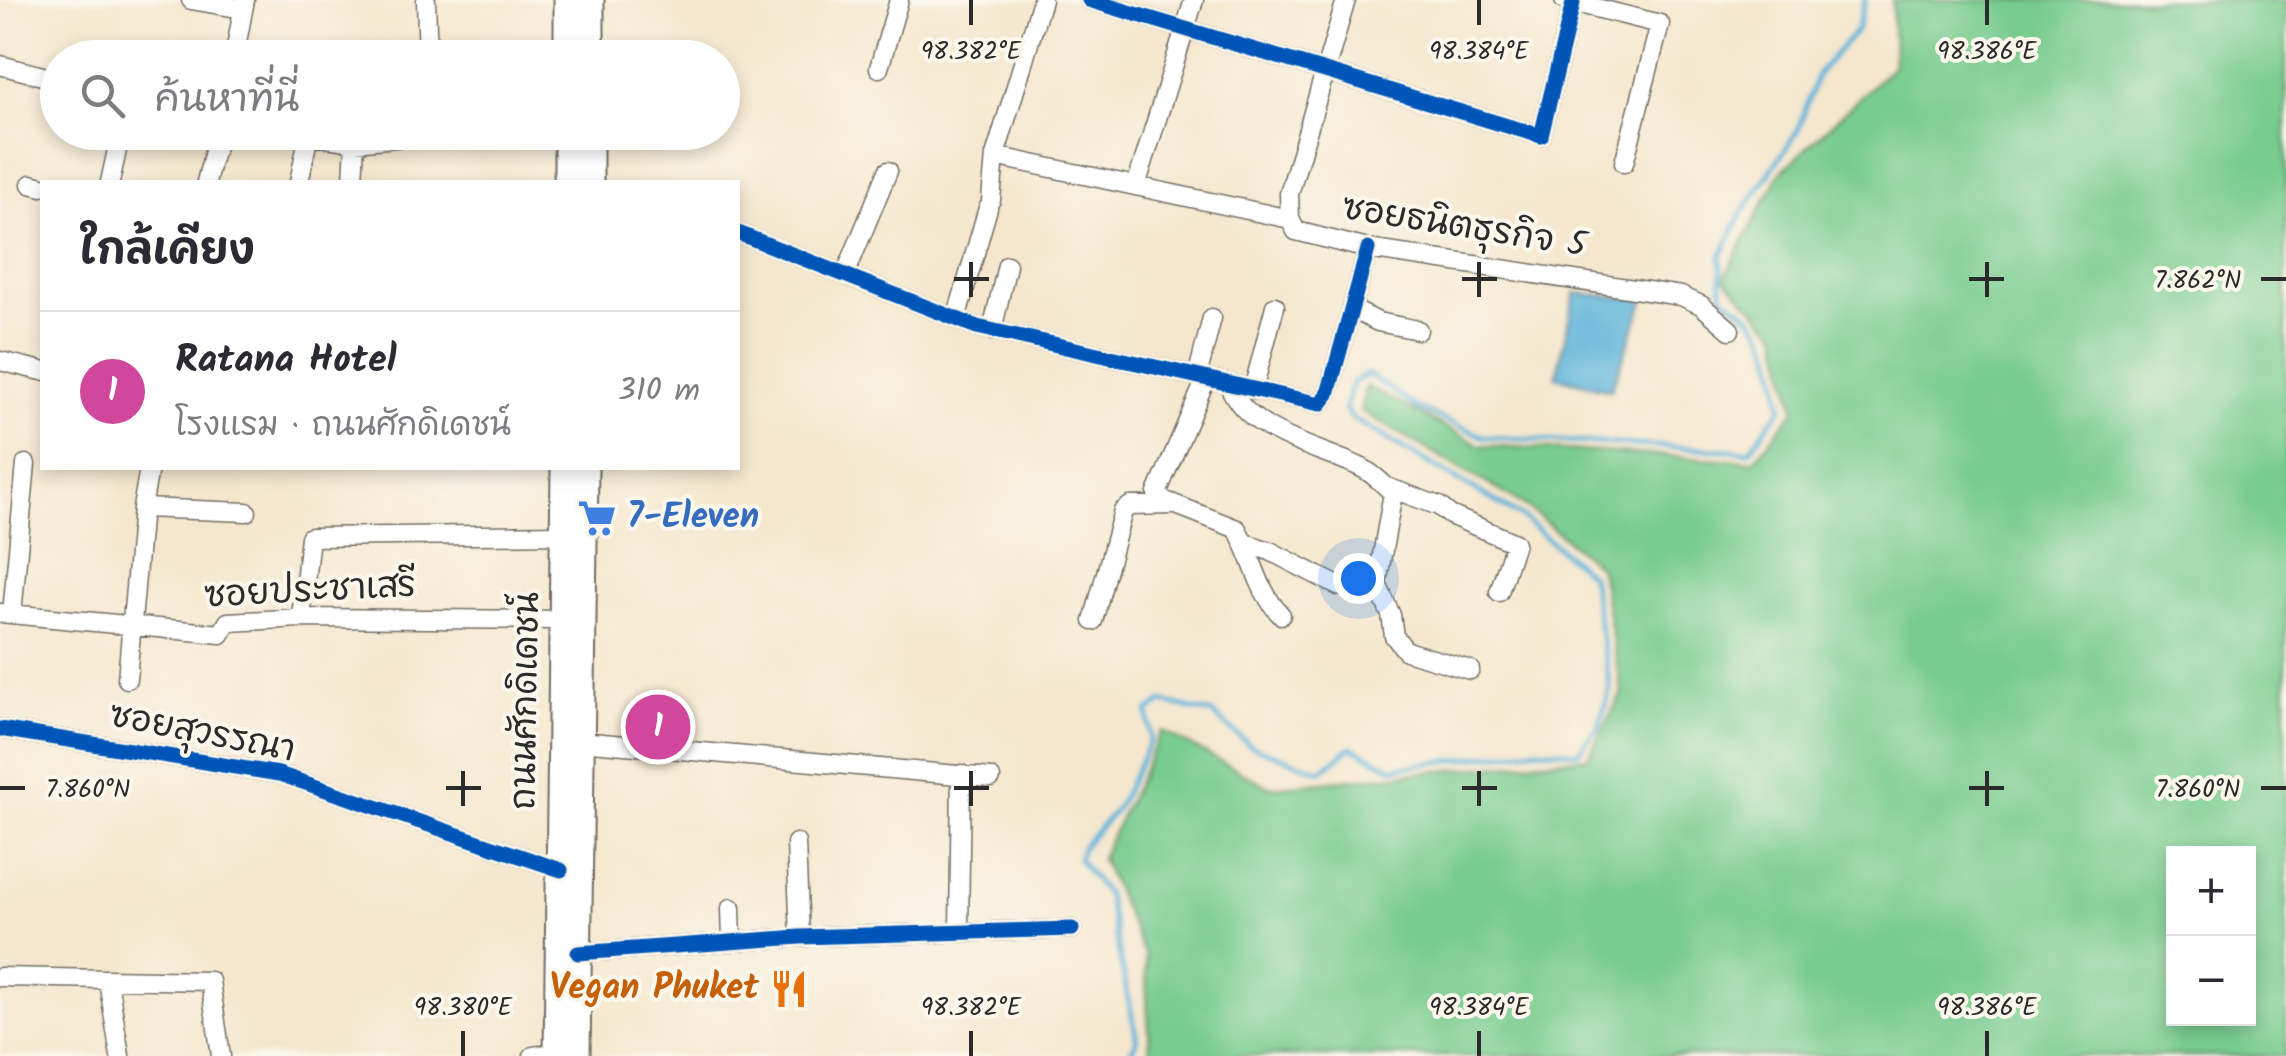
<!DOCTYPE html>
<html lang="th">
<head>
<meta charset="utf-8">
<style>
  :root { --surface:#fff; --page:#f2f2f3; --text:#2b2b33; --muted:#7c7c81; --line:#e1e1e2; --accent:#0b8043 }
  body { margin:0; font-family:Kalam,"Playpen Sans Thai",sans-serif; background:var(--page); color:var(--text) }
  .controls { position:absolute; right:30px; bottom:30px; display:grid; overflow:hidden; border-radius:0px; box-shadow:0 5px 15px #0003 }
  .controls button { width:90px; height:90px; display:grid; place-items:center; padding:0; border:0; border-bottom:2px solid var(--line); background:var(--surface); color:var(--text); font:50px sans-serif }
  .you { position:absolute; left:1358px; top:578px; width:35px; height:35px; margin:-25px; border:8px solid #fff; border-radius:50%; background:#1a73e8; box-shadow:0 0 0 15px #1a73e833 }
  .badge { display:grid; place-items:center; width:65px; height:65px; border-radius:50%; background:var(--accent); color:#fff; font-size:32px; font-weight:700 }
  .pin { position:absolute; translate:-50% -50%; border:5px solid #fff; box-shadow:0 2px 10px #0006 }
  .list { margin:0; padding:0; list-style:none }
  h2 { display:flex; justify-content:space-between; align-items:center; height:130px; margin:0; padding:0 40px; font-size:42px }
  h2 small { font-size:32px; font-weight:400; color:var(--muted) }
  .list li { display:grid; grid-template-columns:65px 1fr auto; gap:30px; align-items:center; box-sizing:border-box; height:160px; padding:0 40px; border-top:2px solid var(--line) }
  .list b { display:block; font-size:38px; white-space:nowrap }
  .list p { margin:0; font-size:32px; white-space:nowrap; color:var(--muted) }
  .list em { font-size:32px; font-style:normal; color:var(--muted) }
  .icon { flex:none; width:55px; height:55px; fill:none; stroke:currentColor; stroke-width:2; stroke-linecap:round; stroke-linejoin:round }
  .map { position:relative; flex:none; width:2286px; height:1056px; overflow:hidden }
  .search { position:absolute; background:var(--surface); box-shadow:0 5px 15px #0003; left:40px; top:40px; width:700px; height:110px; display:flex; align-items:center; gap:25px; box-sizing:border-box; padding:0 35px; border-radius:55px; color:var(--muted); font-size:38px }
  .panel { position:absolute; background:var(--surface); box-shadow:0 5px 15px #0003; left:40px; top:180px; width:700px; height:290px; border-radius:0px }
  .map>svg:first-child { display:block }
  .green { fill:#78cc8f; stroke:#527c5d; stroke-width:2.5; fill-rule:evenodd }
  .water { fill:#5db4da; stroke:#447082; stroke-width:2.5 }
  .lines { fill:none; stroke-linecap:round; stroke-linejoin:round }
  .stream { stroke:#5db4da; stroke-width:5 }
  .street-casing { stroke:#726d64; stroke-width:21 }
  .secondary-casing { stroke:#726d64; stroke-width:29 }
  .street { stroke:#fff; stroke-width:18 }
  .secondary { stroke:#fff; stroke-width:25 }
  .cycleway-casing { stroke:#fbf7ec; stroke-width:21 }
  .cycleway { stroke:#0057b8; stroke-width:15 }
  .ticks { fill:none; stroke:#2b2b2b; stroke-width:4 }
  .labels { text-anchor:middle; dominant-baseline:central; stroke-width:8; stroke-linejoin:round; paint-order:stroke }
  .street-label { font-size:35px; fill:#2b2b2b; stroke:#fbf7ec }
  .shop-label { font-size:35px; font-weight:bold; fill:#366cbe; stroke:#fbf7ec; text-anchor:start }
  .food-label { font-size:35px; font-weight:bold; fill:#c56008; stroke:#fbf7ec; text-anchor:end }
  .ticks-label { font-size:25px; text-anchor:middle; fill:#2b2b2b; stroke:#fbf7ec; stroke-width:8; stroke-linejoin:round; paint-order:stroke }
</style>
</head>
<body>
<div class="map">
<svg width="2286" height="1056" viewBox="0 0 2286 1056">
  <rect width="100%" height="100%" fill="#fbf7ec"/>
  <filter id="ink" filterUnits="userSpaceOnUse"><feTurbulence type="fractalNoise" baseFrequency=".01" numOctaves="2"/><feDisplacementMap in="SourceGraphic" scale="20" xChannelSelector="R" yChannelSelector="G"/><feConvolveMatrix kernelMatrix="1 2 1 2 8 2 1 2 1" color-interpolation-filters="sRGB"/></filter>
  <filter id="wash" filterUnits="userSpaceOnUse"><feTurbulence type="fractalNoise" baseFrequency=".0048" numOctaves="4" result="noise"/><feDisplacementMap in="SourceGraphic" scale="40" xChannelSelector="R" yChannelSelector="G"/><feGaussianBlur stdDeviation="2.25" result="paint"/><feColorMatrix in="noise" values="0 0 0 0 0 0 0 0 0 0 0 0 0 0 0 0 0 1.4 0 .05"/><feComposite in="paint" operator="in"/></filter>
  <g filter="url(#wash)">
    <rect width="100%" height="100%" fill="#f5e7ce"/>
    <path class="green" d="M1892 0H2286V1056H1150L1145 955 1101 858 1162 731 1270 787 1588 757 1622 693 1600 568 1526 506 1361 411 1366 386 1480 445 1753 461 1795 410 1777 332 1724 278 1780 173 1894 65ZM2174 854H2248V1018H2174Z"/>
    <path class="water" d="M1575 293 1645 299 1611 390 1556 377Z"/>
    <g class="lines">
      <path class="stream" d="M1128 1056 1137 1040 1107 895 1078 859 1082 847 1117 808 1151 739 1148 712 1162 702 1213 714 1251 746 1321 771 1351 747 1393 768 1538 749 1578 752 1599 726 1610 688 1591 576 1522 517 1353 419 1345 409 1352 383 1368 374 1417 408 1485 437 1749 451 1782 407C1772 351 1775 327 1722 296L1721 257 1741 215 1797 132 1818 73 1857 30 1865 0"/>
    </g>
  </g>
  <g filter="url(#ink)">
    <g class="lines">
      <g class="street-casing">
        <path id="street" d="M191 0 243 9
          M426 0 428 58
          M1089 0 1541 136 1573 3
          M1346 0 1289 194 1290 219 1296 231 1368 249 1681 296 1701 305 1730 330
          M1564 0 1660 24 1624 163
          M234 58 245 0
          M0 65 58 80
          M879 68 899 0
          M284 132 355 142 455 132
          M995 156 1290 219
          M110 182 121 132
          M206 182 219 132
          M299 182 308 138
          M353 182 355 142
          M31 184 42 187
          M1136 186 1194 0
          M991 200 995 156 1042 0
          M738 233 977 327 1320 404 1328 394 1368 249
          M845 275 888 171
          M1354 302V310L1378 322 1418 330
          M956 319 988 208
          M992 331 1007 265
          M0 361 42 371
          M1197 377 1212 318
          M1206 379 1157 493 1161 499 1237 529C1253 557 1258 592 1281 615
          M1229 385C1248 435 1320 447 1362 468 1374 474 1383 484 1393 493L1377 584 1391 615 1394 636 1406 651 1470 670
          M1253 390 1275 306
          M1387 487 1439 506 1450 515 1515 543 1499 592
          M142 508 247 512
          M1245 543 1270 551 1338 586 1378 592
          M0 613 221 634 228 622 301 618 563 620
          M12 614 26 464
          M301 618 310 537 564 534
          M1093 621 1123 511 1130 506 1172 505
          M127 679 142 508 149 468
          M0 729 279 774 561 870
          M580 741 991 778
          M796 843 800 937
          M731 908 732 942
          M959 931 961 774
          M578 953 800 937 1072 929
          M0 977 210 981 221 1056
          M108 980 120 1056
          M533 1056 567 1052"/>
      </g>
      <g class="secondary-casing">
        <path id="secondary" d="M567 58V0
          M591 58V0
          M567 182V132
          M590 182V132
          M557 1056 564 468
          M577 1056 585 468"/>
      </g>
      <use href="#street" class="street"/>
      <use href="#secondary" class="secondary"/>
      <g class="cycleway-casing">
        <path id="cycleway" d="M1089 0 1541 136 1573 3
          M738 233 977 327 1320 404 1328 394 1368 249
          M0 729 279 774 561 870
          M578 953 800 937 1072 929"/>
      </g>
      <use href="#cycleway" class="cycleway"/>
    </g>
  </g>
  <path class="ticks" d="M971 0V25M1479 0V25M1987 0V25M971 262V297M1479 262V297M1987 262V297M954 279H989M1462 279H1497M1969 279H2004M2261 279H2286M463 771V806M971 771V806M1479 771V806M1987 771V806M0 788H25M446 788H481M954 788H989M1462 788H1497M1969 788H2004M2261 788H2286M463 1031V1056M971 1031V1056M1479 1031V1056M1987 1031V1056"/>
  <defs>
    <g id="supermarket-bare" transform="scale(3)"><path d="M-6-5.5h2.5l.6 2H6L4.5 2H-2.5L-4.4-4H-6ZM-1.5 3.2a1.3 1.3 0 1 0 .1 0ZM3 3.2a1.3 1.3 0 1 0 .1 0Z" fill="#3f7fe0" stroke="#fbf7ec" stroke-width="2.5" paint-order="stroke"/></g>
    <g id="restaurant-bare" transform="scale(3)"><path d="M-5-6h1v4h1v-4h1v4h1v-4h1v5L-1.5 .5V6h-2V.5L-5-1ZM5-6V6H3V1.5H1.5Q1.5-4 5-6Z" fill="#e8710a" stroke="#fbf7ec" stroke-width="2.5" paint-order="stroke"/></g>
  </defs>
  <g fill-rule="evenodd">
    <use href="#supermarket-bare" x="597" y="518"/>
    <use href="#restaurant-bare" x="789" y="989"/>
  </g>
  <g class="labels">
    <g class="street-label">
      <text transform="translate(1464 228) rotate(9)">ซอยธนิตธุรกิจ 5</text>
      <text transform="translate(310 592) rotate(-3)">ซอยประชาเสรี</text>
      <text transform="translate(527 701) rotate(-89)">ถนนศักดิเดชน์</text>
      <text transform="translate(202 734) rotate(11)">ซอยสุวรรณา</text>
    </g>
    <g class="shop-label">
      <text x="627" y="518">7-Eleven</text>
    </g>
    <g class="food-label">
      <text x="759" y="989">Vegan Phuket</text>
    </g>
  </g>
  <g class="ticks-label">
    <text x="971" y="59">98.382°E</text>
    <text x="1479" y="59">98.384°E</text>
    <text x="1987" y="59">98.386°E</text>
    <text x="2198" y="288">7.862°N</text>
    <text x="88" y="797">7.860°N</text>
    <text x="2198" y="797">7.860°N</text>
    <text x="463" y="1015">98.380°E</text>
    <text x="971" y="1015">98.382°E</text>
    <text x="1479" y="1015">98.384°E</text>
    <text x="1987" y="1015">98.386°E</text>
  </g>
</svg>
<div class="controls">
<button>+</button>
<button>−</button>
</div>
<div class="you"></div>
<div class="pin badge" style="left:658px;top:727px;background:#d1479c">1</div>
<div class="search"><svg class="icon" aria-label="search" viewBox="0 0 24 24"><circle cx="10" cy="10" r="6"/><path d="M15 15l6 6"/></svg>ค้นหาที่นี่</div>
<section class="panel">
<h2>ใกล้เคียง<small></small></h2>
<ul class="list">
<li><span class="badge" style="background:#d1479c">1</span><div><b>Ratana Hotel</b><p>โรงแรม · ถนนศักดิเดชน์</p></div><em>310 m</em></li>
</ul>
</section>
</div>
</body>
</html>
